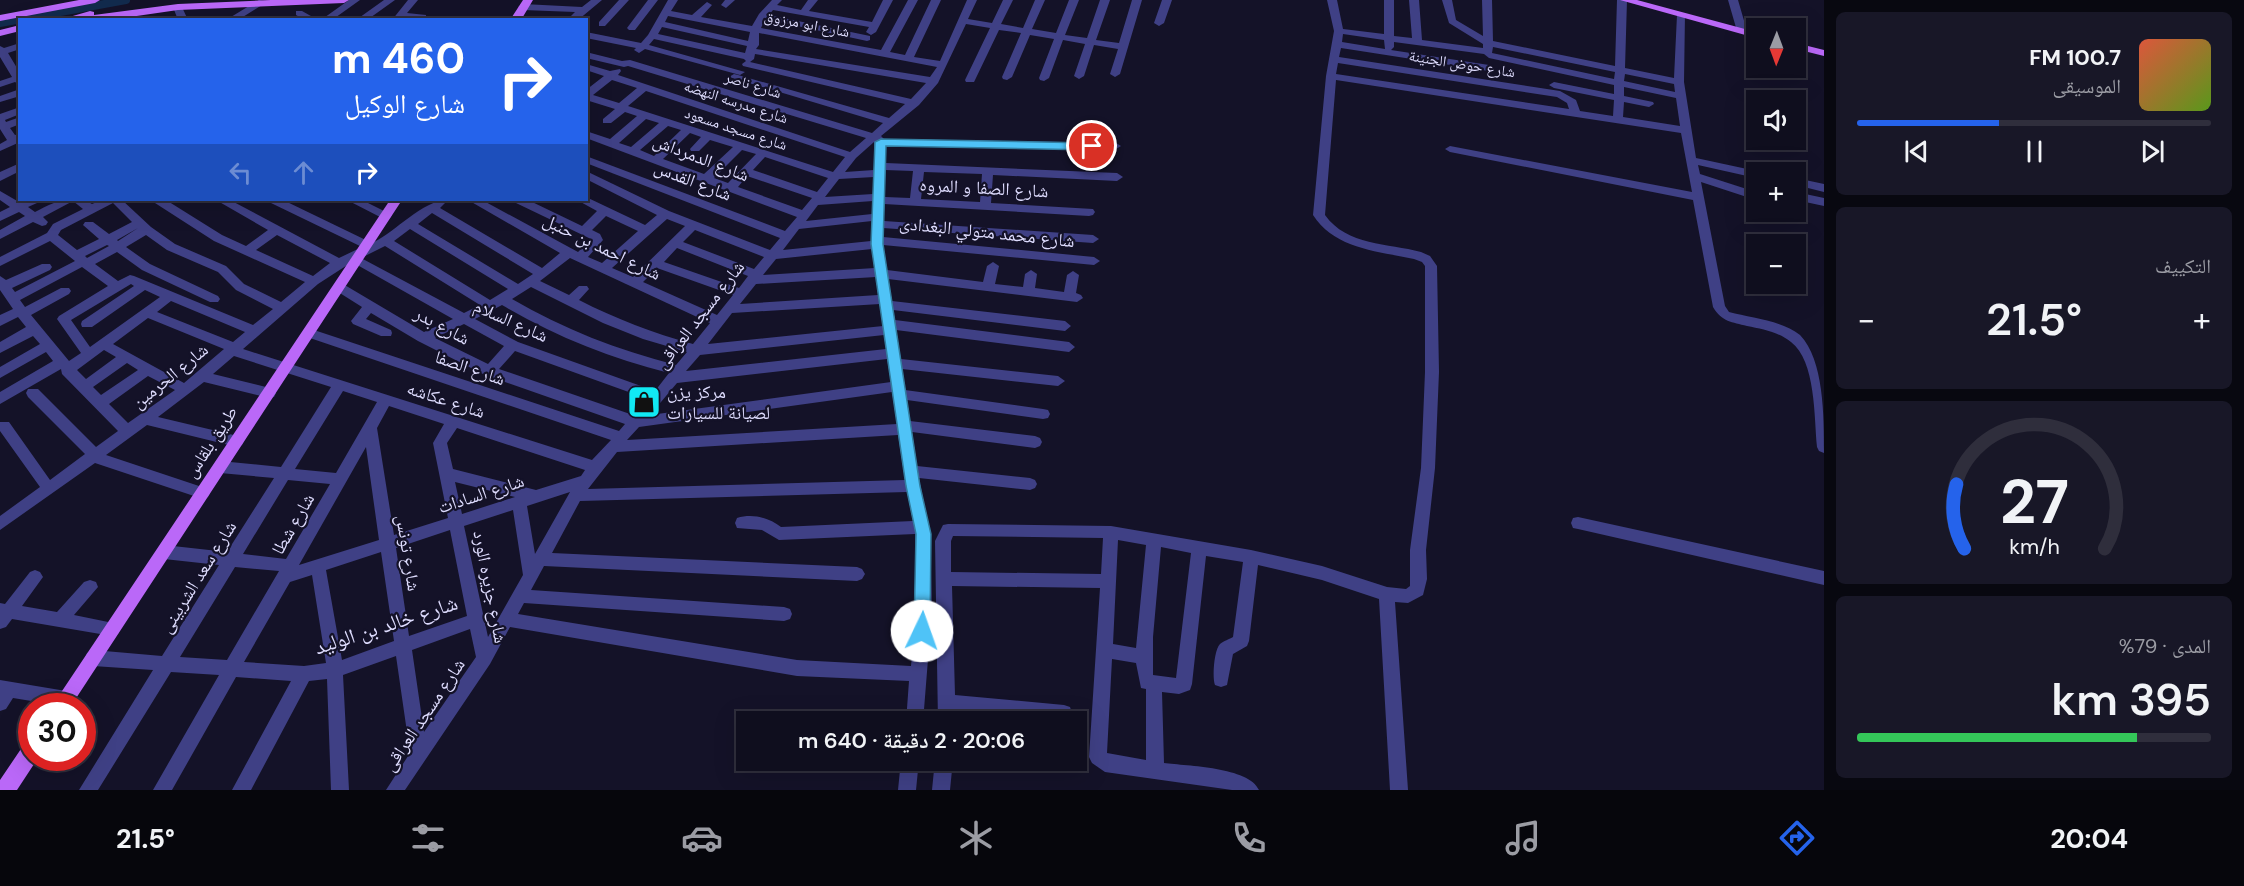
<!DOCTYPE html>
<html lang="ar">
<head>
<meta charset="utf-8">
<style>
  body { margin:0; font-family:"DM Sans","Noto Naskh Arabic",sans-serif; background:#181727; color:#f1f3f6; direction:rtl; height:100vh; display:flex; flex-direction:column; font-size:22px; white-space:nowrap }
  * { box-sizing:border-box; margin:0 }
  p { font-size:20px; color:#9b9ca4 }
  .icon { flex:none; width:33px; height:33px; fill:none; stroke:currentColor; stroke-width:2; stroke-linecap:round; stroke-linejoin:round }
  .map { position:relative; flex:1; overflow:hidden; direction:ltr }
  .sheet { display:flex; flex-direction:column; gap:12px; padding:12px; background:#080810; width:420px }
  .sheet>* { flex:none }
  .hud { position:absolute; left:18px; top:18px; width:570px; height:183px; border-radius:0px; box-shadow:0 6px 24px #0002,0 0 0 2px #2f2e3c; direction:rtl; background:#2563eb; color:#fff; overflow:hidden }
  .needle { width:39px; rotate:181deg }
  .controls { position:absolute; left:1746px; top:18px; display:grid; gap:12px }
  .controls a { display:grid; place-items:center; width:60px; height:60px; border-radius:0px; background:#0f0e1e; box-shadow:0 6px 24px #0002,0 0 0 2px #2f2e3c; font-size:30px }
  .speed { position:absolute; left:18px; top:693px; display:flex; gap:12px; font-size:30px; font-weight:700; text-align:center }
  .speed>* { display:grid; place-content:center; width:78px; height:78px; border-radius:50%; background:#0f0e1e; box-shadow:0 6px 24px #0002,0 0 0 2px #2f2e3c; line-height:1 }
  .speed .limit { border:9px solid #d22; background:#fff; color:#111 }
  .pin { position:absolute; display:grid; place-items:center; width:51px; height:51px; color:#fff; margin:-26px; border:3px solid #fff; border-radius:50%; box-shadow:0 2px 6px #0007 }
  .me { position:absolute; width:66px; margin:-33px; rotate:3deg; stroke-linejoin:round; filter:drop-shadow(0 0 4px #0008) }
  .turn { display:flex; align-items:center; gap:21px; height:126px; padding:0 24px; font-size:27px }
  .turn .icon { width:78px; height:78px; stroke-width:2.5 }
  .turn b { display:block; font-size:42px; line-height:51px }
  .lanes { display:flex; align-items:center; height:57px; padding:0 24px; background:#0003; justify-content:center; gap:30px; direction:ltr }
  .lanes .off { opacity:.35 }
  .big { font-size:45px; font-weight:600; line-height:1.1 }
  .sheet .tile { flex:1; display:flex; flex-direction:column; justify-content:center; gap:9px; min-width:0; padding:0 21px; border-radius:9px; background:#181727 }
  .sheet .dial { align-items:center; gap:0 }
  .dial svg { height:156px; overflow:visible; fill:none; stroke:#2f2e3c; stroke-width:7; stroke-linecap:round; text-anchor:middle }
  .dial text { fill:#f1f3f6; stroke:none }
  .song { display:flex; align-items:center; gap:18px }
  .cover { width:72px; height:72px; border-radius:9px; background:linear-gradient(135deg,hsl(10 70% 55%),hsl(90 70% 35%)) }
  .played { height:6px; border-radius:3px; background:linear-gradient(90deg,#2563eb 40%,#2f2e3c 40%) }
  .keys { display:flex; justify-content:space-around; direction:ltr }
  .heat { display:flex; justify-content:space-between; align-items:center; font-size:33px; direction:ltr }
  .charge { height:9px; border-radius:4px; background:linear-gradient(90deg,#34c759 79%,#2f2e3c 0) }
  .trip { position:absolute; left:736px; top:711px; width:351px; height:60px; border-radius:0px; background:#0f0e1e; box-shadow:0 6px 24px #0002,0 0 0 2px #2f2e3c; font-weight:600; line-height:60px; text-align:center; direction:rtl }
  .dock { display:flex; height:96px; justify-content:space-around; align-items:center; background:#06060c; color:#9b9ca4 }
  .dock .icon { width:42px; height:42px }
  .dock .on { color:#2563eb }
  .dock b { font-size:27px; color:#f1f3f6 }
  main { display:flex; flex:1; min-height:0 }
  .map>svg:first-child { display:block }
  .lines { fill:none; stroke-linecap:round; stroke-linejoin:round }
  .canal { stroke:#122b4d; stroke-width:8 }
  .minor { fill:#3f4085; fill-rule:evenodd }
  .major { fill:#ba68f8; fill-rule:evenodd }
  .route { fill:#4fc3f7; stroke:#337fa1; stroke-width:1.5 }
  .labels { text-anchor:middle; stroke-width:4.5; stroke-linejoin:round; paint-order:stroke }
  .far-street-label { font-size:15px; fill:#dddbfd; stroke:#141228 }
  .street-label { font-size:18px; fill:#dddbfd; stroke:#141228 }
  .poi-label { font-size:18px; fill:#dddbfd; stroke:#141228; text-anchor:start }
  .near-street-label { font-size:21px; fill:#dddbfd; stroke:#141228 }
</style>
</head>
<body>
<main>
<section class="sheet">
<div class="tile">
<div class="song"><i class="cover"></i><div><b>100.7 FM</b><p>الموسيقى</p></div></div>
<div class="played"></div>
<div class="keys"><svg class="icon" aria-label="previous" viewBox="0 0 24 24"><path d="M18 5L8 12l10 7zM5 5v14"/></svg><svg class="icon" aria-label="pause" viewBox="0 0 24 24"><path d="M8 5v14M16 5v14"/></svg><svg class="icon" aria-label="next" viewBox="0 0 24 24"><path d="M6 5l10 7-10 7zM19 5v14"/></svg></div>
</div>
<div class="tile"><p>التكييف</p>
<div class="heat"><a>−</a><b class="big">21.5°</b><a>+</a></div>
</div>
<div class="tile dial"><svg viewBox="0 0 100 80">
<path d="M14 69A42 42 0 1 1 86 69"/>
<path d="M14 69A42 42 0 0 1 10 36" stroke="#2563eb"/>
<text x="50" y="56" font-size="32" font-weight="700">27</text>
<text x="50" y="72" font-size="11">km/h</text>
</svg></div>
<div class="tile"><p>المدى · 79%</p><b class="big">395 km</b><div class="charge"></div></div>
</section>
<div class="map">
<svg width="1824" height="790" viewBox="0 0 1824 790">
  <rect width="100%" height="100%" fill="#141228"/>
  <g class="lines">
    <path class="canal" d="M0,23L126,0"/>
    <path class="minor" d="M259,0L267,2L238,20H226Z
      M349,0H360L332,20H321Z
      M384,0H395L367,20H356Z
      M408,0H418L407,13L426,15V19L392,20Z
      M591,0H602L578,20H567L575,12L523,10L518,7L523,4L582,7Z
      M619,0H629L605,26H599V22Z
      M648,0H658L635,30H629L627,28Z
      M668,0H678L671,11L692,15L707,2L712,5L701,17L752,26L759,14L772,0H782L777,5L801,10L808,0H818L809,11L872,22L883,0H893L876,32L871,35L866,32L869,27L773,10L769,15L870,36V40L867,41L765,19L761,28L881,50L908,0H918L890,52L905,55L931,0H941L914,57L940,61L967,0H977L968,19L992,23L1003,0H1013L1001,24L1023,28L1035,0H1045L1032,29L1056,33L1069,0H1079L1065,35L1087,38L1100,0H1110L1096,40L1119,43L1132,0H1142L1120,74L1115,77L1110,74L1118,49L1094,45L1084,76L1079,79L1074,76L1085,44L1063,40L1049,78L1044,81L1040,80L1039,78L1054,39L1030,35L1012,77L1007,80L1003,79L1002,77L1021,33L999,30L975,80L974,82H966L965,80L990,28L966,24L938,83L919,105L881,136L884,139L1116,143L1121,146L1116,149L886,145V163L1117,173L1123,177L1117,181L993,175L991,203L1093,209L1095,212L1093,215L1089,216L884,204V221L1093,235L1099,239L1093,243L883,228V237L1094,257L1100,261L1094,265L883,245L887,270L983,282L987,266L993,262L999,266L995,284L1023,287L1025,274L1031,270L1037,274L1035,288L1064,292L1067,275L1073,271L1079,275L1076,293L1081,295L1083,298L1077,302L888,279L892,301L1065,321L1071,326L1065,331L893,310L895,320L1069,342L1075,347L1069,352L896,330L901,359L1058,376L1065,381L1058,386L902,369L905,390L1043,409L1048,410L1050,414L1048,418L1043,419L907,400L910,421L1035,436L1040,438L1042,442L1040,446L1035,448L912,432L917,466L1030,478L1035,480L1037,484L1035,488L1030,490L919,478L930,534L932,609L923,722H906L909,681L797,676L510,627L490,664L405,790H386L410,753L396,656L343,675L349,790H331L327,679L309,681L251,790H232L291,681L236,677L172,790H153L219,675L171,672L98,790H79L153,670L93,666L87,663L85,658L87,653L93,650L162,656L219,565L164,559L159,557L156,552L159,547L164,545L227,552L274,478L220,473L215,471L213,467L215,463L220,461L281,467L331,387L234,356L213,374L274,389L276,393L274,397L269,398L204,382L158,417L242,437L244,441L242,445L237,447L147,425L106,455L208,489L210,493L208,497L203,499L95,463L0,530V516L40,487L0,431V422H9L50,480L85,454L28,397L26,393L28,389H38L96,447L118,431L62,374L61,369L0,404V392L53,361L46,352L0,378V367L40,344L33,336L0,353V342L26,327L18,317L0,326V315L13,309L0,290V276L6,280L42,264H50L52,267L50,270L12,288L15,292L75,261L50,241L0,266V257L47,233L53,224L83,209L73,201L43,217L48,222L46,225L42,226L33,222L0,239V230L25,216L19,212L0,221V212L10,207L0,200V191L19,202L25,200H38L37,203L28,207L35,212C52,203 74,192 92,204L102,200H122L151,227L175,244L226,266L244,284L281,302L305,282L214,241L155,203L154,200H166L222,235L246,246L268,230L216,200H230L339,258L362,247L271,203L270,200H283L372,243C396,232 422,200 448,200L440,208L542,268L560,253L468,200H482L578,252L591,239L516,203L515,200H528L582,226L597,211L577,200H586V197L645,225L657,215L586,179V171L669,211L770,250L780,238L586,163V156L785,231L797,217L586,138V131L610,139L637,116L625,112L611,123H603V119L615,109L586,100V90L604,76L586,70V64L610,71L620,69L621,71L618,75L850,152L866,138L628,66L624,67L586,58V52L622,61L630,60L872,133L883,123L729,77L734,74L738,75L889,118L905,104L743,66L742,64L746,61L744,59L654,39L649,45L745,72L740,75L645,49L639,53L634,50L636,48L586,38V32L641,43L648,35ZM668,16L750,32L748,41L665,22ZM662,27L747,46L745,53L658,34ZM759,33L937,67L930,77L756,49L759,45ZM755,54L926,83L911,99L750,62L754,59ZM612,80L637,88L619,103L593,95ZM646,91L845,157L833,172L628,106ZM646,119L659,123L631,147L619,143ZM668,126L681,130L654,156L640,150ZM690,133L701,137L690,149L691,151H699L710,140L733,147L704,174L663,159ZM874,142V170L845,172L856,158ZM742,150L756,154L728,183L714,178ZM765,157L828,178L817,192L753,170ZM885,170L913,171L910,198L885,197ZM924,172L982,174L980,202L921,199ZM747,176L812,198L802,210L738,187ZM874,177L873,194L825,197L839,179ZM873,201L872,214L806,221L818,205ZM113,203L132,222L109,234L93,222H85L83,225L99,239L77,250L58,235L61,230ZM432,213L533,274L518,284L418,224ZM606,216L638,231L602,263L588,257L603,240L600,234L592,230ZM667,219L685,226L633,277L612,268ZM872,221L871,241L783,250L799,229ZM138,228L118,241L117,240ZM410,229L508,289L490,300L394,241ZM695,230L764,257L754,269L683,242ZM146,235L167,250L218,272L236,290L273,309L253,325L134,276L130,275L118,281L95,264L117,252L142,270L210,302H218L220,299L218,296L150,264L126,247ZM277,235L330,263L313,276L256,250ZM107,245L109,246L87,258L85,256ZM385,246L480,305L464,313L361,258ZM677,248L748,276L739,288L664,262ZM872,249L875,268L763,275L776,259ZM570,258L710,323L693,344C653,333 616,319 579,300L589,289L587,286H579L569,295L540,281ZM352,262L453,319L424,332L343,284H335L333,287L335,290L362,307L351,321L353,324L381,336H391L392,333L391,330L366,319L371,313L418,341L485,375L625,424L619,431L314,330H304L303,333L304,336L611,440L592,460L243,349L318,284ZM82,267L108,286L59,316L57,319L81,353L69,361L31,315L69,294L71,291L69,288H61L25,307L20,300ZM657,268L733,295L717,315L643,282ZM876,277L878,295L740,304L756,284ZM131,284L134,286L82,321L81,324L82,327H92L145,290L160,297L90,347L71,320ZM531,287L603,323L643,339L687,352L676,365C618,350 563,329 512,299ZM171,301L245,332L233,342L157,312ZM880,304L883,326L708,344L732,313ZM502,305C554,336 610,358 669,373L655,391L518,342L475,319ZM148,318L224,349L184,383L113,344ZM464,324L504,346L488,364L435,338ZM884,335L886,349L686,371L700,355ZM104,350L116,357L86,379L77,370ZM515,351L648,399L633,415L499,369ZM887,359L891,382L650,415L677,383ZM127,363L138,370L101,395L93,387ZM148,376L175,390L128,423L109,404ZM343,391L377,402L336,473L295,469ZM892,392L897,424L627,440L639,427ZM389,406L444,424L433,443L448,518L394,535L377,428ZM457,428L585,470L581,476L536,490L453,469L447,443ZM898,435L905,480L588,489L617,452ZM366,447L379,540L299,565ZM288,480L330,484L286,559L243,554ZM455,482L515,497L462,514ZM570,492L535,554L527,506ZM907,492L913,521L781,527C769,518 753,513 737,518L735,523L737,528L762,530L779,540L915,534L916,609L911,666L797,660L518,614L524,603L784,621L790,619L792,614L790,609L784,607L531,590L544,566L857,581L862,579L865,574L862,569L857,567L552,553L580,501ZM513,510L523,575L488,637L464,526ZM450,530L467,616L409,636L396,548ZM381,552L394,641L342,660L326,570ZM235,567L279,571L227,660L180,657ZM312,575L326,663L304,666L244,662L290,582ZM470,629L476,657L424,732L412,650Z
      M725,0H735L726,8L721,5Z
      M1162,0H1172L1164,23L1159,26L1154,23Z
      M1327,0H1337L1343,29L1384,34V0H1394V36L1412,38L1409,0H1419L1422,40L1483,48V44L1449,23L1442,0H1452L1456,20L1483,36L1482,0H1492L1493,41L1615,66L1617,0H1627L1625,68L1674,78L1677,15L1685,13L1684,82L1696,158L1761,172H1756V178L1698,165L1700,174L1756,192V200L1701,182L1725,306L1729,312C1751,318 1781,320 1800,335C1824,360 1824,416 1824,453L1819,451L1817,447C1814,417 1816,361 1791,342C1779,332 1762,329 1747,326C1732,322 1722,322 1713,307L1693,200L1450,152L1445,149L1450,146L1692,192L1681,133L1336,80L1325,215C1347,246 1388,243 1421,252L1430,256L1437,266L1439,372L1435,468L1426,550L1427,579L1423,595L1408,603L1395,602L1408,790H1390L1379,599L1322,580L1258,565L1249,641L1247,646L1233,654L1227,685L1221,687L1215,685C1212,678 1214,650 1220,644C1223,641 1230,639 1233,637L1243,562L1206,556L1192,684L1190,690L1179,694L1162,692L1164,763C1187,766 1249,767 1259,790H1232L1105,772L1092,763L1089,757L1100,588L952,586L955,695L1064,705L1070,707L1072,713L1070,719L1064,721L955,711V722H938L935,541L943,525L948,524L1111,526L1251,550L1322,566L1387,587L1406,589L1410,586V550L1421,468L1425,372V266L1422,262L1414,259C1377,251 1335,249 1313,215L1326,76L1334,31ZM1343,34L1384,40L1385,49L1342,42ZM1394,42L1484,54L1489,58L1614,85V94L1554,82L1549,85L1554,88L1614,100L1613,116L1580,111L1576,100L1560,91L1339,57L1341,48L1489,71L1494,68L1489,65L1391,50L1394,47ZM1493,47L1615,72L1614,79L1492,53ZM1338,63L1557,97L1567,103L1569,109L1336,74ZM1625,74L1674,84L1675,92L1624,81ZM1624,87L1676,98L1680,126L1623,117L1624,102L1649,107L1654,104L1653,102L1624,96ZM953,536L1103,538L1101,574L951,572V541ZM1118,540L1146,545L1136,648L1113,644ZM1161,547L1191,553L1176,678L1153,675V637ZM1112,659L1136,663L1141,688L1146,689V760L1107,753Z
      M1728,0H1738L1747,31L1745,33L1737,31Z
      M175,5H181L188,20H178L173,7Z
      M296,11H302L318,20H305L296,15Z
      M20,43V49L8,53L20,73V85L15,82L0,87V81L12,77L0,57V46L4,48Z
      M20,89V96L0,102V96Z
      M20,107V114L5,120L6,122L20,117V124L10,128L15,135L20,134V142L0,151V144L7,140L0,129V114Z
      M20,163V171L0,181V172Z
      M1796,178L1824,184V192L1796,185Z
      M1796,192L1824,198V206L1796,200Z
      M347,200H362L392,215L390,218H382Z
      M1578,517L1824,571V585L1578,529L1573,528L1571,523L1573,518Z
      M35,570L40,572L43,577L22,606L57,612L84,582L90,580L96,582L98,587L74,615L118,624L120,629L118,634L112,636L12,619L6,627L0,629V603L5,604L30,572Z
      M0,680L66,691L72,693L74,699L72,705L62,706L13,698L6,709L0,711Z
      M901,760H919L916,790H898Z
      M935,760H953L950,790H932Z"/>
    <path class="major" d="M79,0H100L95,3L0,21V15Z
      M271,0H349L344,3L178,10L109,20H59L90,11L94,12V15L178,4Z
      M523,0H533L521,20H510Z
      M1620,0H1637L1756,32V38Z
      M20,25V31L0,36V30Z
      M1796,43L1824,50V56L1796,49Z
      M390,200H402L71,706H52Z
      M32,741V758H38L17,790H0V780L25,743Z"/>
  </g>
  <path class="route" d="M881,139L1092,143L1098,146L1092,150L886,146L883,244L920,486L931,534L930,631L928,636L922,638L916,636L914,631L916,534L906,486L871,244L875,142Z"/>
  <defs>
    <g id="shop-square" transform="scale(1.725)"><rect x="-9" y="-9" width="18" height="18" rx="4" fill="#11e9f3" stroke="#141228"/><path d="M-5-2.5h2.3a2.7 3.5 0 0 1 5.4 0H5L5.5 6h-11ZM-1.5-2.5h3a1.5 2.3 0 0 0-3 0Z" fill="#111"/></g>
  </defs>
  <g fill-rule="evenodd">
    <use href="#shop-square" x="644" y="402"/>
  </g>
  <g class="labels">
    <g class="far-street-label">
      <text transform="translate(807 24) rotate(11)" y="5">شارع ابو مرزوق</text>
      <text transform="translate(1462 64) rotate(9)" y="5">شارع حوض الجنينة</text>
      <text transform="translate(753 85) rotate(17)" y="5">شارع ناصر</text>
      <text transform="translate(736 102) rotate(18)" y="5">شارع مدرسه النهضه</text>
      <text transform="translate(736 129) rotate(18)" y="5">شارع مسجد مسعود</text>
    </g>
    <g class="street-label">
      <text transform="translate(701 158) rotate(21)" y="6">شارع الدمرداش</text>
      <text transform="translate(693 181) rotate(21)" y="6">شارع القدس</text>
      <text transform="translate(984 188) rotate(3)" y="6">شارع الصفا و المروه</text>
      <text transform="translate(987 232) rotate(6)" y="6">شارع محمد متولي البغدادى</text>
      <text transform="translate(602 247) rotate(26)" y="6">شارع احمد بن حنبل</text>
      <text transform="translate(700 315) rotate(-52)" y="6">شارع مسجد العراقى</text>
      <text transform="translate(511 321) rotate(24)" y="6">شارع السلام</text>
      <text transform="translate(442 326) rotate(28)" y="6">شارع بدر</text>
      <text transform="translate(470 368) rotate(19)" y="6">شارع الصفا</text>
      <text transform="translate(170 376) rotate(-39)" y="6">شارع الحرمين</text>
      <text transform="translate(446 400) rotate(18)" y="6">شارع عكاشه</text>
      <text transform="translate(211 442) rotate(-57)" y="6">طريق بلقاس</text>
      <text transform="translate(481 494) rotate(-18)" y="6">شارع السادات</text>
      <text transform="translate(293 524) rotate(-60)" y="6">شارع شطا</text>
      <text transform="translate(408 553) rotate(81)" y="6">شارع تونس</text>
      <text transform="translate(198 577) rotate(-58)" y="6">شارع سعد الشربينى</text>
      <text transform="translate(490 587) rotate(79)" y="6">شارع جزيره الورد</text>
      <text transform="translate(424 715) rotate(-56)" y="6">شارع مسجد العراقى</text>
    </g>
    <g class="poi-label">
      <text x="667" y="398">مركز يزن<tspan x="667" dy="21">لصيانة للسيارات</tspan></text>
    </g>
    <g class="near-street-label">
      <text transform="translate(386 625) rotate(-18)" y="7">شارع خالد بن الوليد</text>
    </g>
  </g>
</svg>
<div class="controls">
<a><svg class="needle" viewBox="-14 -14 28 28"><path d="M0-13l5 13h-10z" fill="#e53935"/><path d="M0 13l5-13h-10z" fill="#9b9ca4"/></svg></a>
<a><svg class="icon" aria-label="sound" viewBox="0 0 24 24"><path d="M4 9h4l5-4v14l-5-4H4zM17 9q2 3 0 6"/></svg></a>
<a>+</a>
<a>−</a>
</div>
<div class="speed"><div class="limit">30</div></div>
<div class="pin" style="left:1092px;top:146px;background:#d93025"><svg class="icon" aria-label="arrive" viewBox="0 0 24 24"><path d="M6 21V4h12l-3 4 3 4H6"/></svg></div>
<svg class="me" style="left:922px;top:631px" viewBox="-20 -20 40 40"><circle r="19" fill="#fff"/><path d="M0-13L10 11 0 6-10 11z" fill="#4fc3f7"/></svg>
<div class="trip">20:06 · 2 دقيقة · 640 m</div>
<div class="hud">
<div class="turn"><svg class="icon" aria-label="right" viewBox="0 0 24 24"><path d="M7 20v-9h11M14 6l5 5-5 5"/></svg><div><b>460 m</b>شارع الوكيل</div></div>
<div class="lanes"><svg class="icon off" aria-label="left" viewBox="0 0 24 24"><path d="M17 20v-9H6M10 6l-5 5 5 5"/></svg><svg class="icon off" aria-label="ahead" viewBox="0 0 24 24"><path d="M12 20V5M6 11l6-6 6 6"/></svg><svg class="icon" aria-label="right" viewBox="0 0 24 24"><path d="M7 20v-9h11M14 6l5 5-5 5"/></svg></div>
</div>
</div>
</main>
<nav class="dock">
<b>20:04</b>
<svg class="icon on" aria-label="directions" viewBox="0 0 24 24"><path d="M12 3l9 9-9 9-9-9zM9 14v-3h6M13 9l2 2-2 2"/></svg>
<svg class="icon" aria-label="music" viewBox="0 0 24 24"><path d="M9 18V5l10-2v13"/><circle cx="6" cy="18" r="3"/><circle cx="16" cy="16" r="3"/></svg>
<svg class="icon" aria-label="phone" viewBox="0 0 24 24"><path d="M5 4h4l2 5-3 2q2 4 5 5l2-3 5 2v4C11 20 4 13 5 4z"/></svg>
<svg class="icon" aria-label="climate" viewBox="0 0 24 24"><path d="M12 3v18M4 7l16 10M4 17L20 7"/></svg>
<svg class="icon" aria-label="car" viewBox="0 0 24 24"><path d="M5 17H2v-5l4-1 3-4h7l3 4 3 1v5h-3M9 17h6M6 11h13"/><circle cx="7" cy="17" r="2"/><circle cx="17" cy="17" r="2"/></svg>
<svg class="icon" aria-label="filters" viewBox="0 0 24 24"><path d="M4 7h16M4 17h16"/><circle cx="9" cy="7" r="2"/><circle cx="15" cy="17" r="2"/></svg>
<b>21.5°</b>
</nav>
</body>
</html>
